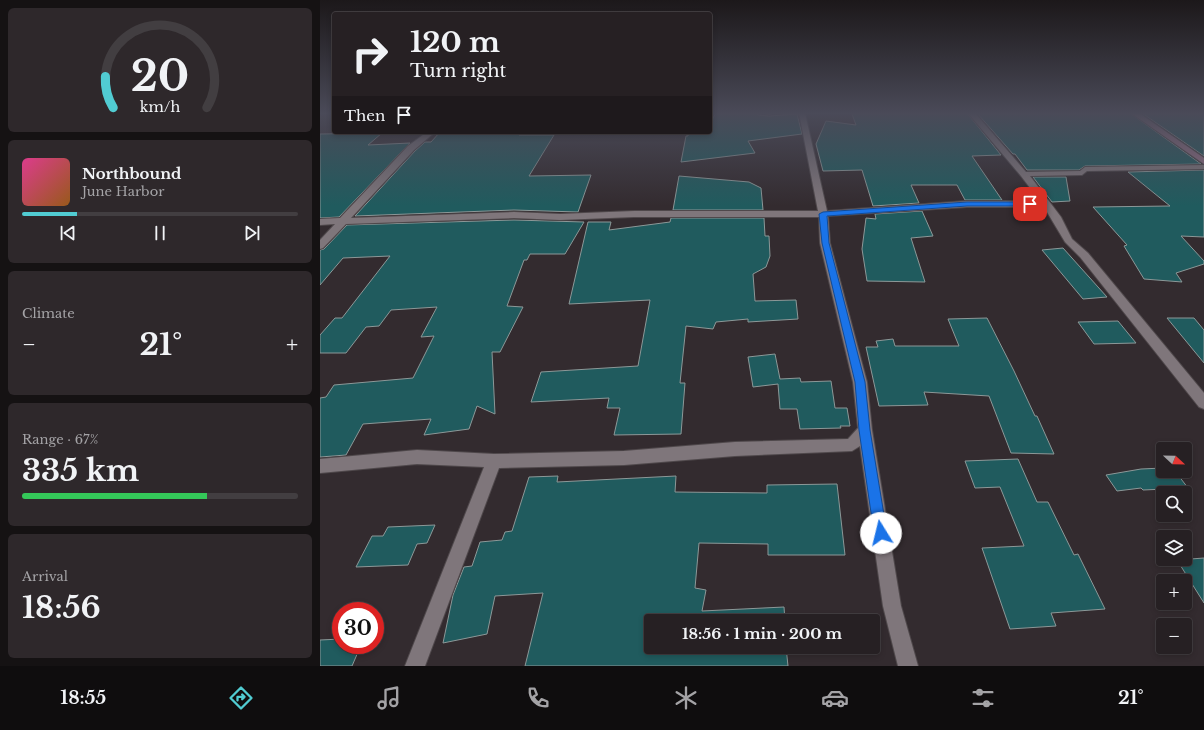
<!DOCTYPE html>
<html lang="en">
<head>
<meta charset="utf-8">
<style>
  body { margin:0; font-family:"Libre Baskerville",serif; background:#2e282b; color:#f1f3f6; height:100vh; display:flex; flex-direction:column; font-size:15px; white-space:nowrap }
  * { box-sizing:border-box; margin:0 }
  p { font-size:13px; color:#a4a3a6 }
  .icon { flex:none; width:22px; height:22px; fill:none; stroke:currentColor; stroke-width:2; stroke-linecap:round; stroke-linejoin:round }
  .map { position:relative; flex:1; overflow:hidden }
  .panel { display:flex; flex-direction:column; gap:8px; padding:8px; background:#151213; width:320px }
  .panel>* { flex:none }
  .top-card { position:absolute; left:12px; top:12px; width:380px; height:122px; border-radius:4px; box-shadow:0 2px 6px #0003,0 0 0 1px #423e41; background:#262023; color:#f1f3f6; overflow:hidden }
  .needle { width:26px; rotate:112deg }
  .controls { position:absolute; left:836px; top:442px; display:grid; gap:8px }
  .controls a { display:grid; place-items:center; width:36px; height:36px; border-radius:4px; background:#262023; box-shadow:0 2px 6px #0003,0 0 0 1px #423e41; font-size:20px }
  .speed { position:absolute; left:12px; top:602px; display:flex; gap:8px; font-size:20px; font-weight:700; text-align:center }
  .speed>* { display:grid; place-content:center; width:52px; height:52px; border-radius:50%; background:#262023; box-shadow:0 2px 6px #0003,0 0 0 1px #423e41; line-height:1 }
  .speed .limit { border:6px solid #d22; background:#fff; color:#111 }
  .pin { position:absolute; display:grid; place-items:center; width:34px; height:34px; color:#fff; margin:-17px; border-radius:8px; box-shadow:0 2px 6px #0006 }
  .me { position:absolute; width:44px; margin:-22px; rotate:351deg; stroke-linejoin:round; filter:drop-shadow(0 0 3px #0008) }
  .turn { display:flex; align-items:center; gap:14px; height:84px; padding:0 12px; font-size:18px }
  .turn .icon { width:52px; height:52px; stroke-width:2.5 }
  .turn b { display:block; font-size:28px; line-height:34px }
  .then { display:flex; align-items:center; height:38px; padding:0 12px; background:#0003; gap:8px; font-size:15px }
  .big { font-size:30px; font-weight:800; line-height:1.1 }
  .panel .widget { flex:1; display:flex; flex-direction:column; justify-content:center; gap:6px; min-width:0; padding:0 14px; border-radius:6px; background:#2e282b }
  .panel .dial { align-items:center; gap:0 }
  .dial svg { height:104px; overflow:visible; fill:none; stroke:#423e41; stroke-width:7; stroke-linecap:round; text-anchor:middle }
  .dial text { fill:#f1f3f6; stroke:none }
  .song { display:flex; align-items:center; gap:12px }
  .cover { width:48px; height:48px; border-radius:6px; background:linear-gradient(135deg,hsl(330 70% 55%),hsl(30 70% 35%)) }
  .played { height:4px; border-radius:2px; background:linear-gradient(90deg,#51ccd2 20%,#423e41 20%) }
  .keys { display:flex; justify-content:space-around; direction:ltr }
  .heat { display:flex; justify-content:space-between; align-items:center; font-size:22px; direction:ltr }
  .charge { height:6px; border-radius:3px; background:linear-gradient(90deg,#34c759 67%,#423e41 0) }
  .trip { position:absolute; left:324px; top:614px; width:236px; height:40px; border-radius:4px; background:#262023; box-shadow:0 2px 6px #0003,0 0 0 1px #423e41; font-weight:800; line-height:40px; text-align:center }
  .tab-bar { display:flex; height:64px; justify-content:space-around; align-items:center; background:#0f0d0e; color:#a4a3a6 }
  .tab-bar .icon { width:28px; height:28px }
  .tab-bar .selected { color:#51ccd2 }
  .tab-bar b { font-size:18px; color:#f1f3f6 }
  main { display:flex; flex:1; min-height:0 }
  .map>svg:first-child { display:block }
  .building { fill:#205b5e; stroke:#8c9898 }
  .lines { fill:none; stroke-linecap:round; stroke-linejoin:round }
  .street-casing { stroke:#4f484b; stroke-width:2 }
  .secondary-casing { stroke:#4f484b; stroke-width:2 }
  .street { fill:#7f767b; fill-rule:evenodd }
  .secondary { fill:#967287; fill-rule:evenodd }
  .route { fill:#1a73e8; stroke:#114b97 }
</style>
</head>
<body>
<main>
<section class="panel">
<div class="widget dial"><svg viewBox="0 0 100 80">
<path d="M14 69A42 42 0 1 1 86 69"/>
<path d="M14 69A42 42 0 0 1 8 45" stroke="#51ccd2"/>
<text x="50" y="56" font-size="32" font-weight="700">20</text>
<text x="50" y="72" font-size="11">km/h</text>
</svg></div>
<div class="widget">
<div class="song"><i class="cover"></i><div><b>Northbound</b><p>June Harbor</p></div></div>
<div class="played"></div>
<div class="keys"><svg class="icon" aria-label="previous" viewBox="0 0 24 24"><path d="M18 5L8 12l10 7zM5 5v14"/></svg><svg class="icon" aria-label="pause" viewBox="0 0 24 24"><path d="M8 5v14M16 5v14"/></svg><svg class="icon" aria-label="next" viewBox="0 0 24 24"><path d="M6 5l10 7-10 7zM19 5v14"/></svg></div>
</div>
<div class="widget"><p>Climate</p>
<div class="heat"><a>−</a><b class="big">21°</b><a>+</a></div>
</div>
<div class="widget"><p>Range · 67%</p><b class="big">335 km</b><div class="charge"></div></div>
<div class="widget"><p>Arrival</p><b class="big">18:56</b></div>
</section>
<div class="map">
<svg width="884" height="666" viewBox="0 0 884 666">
  <rect width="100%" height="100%" fill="#332b2f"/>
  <path class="building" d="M396,113H438V115L449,116L477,114L482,134L428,141L435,153L361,162L366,136H368V132H390V123Z
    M536,113H647L681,155L652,156L682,200H645L637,185H591L599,203L553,206L542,170L503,171L496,144L506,121L536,125L532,114Z
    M657,113H810L881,164L765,166L759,170H707L695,154H693Z
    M822,113H884V156Z
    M120,132H199V135H234L209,176L271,175L258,212L194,210L35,216L95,151L105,142H111Z
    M62,133L48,145L90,143L19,217L0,218V134Z
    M884,170V237L861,236L884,261V264L856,273L862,282L824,279L804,246L807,245L773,207L850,206L808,172Z
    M359,176L429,182L441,188L443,210H353Z
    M713,177H746L750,201L732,202Z
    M602,211L613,236L591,238L605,282L547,281L542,249L546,218L556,219L555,214Z
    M351,218H444L445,236H449L450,256L446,267L433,274L435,301L476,300L478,319L428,322V319L396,322L393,329L366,326L360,383H365L361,434L294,435L300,408H287L289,398L211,402L221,372L318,366L330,300L249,304L268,222H291L289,230L350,222Z
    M194,220L264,222L245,254H210L207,260H204L187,306L203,307L180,352H172L175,414L157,406L149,429L104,435L111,419L43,424L26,455L0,457V398L6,397L14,385L93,378L114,336L101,337L117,307L71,310L59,326L46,327L26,353H0V335L15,318H22L70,256L23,258L0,285V250L4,249L27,225Z
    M743,248L787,297L763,299L722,250Z
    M667,318L694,371L715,416H717L734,454L691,453L669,396L604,392L608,405L559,406L546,347H558L556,341L573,339L575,346H639L628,319Z
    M847,318H874L884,330V363Z
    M798,321L816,343L774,344L758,322Z
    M455,354L460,379L480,378L481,382L511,381L515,408H527L530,426H520L521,428L480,429L477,409H460L458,384L433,387L428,357Z
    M698,459L717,502H728L754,555L758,554L785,609L731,613L736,626L690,629L662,548L704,546L680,487L655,488L645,461Z
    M843,468V471H855L868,488L823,490L821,488L797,491L786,475L821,469Z
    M238,476L237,482L356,476L355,492L447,493V485L517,484L525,555H448V544L379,543L375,588L386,590L382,611L464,607L465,621H331V647H466L468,666H205L223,593L175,596L167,634L123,643L133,595L144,567L152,566L160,542L182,540L185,532L192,531L209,477Z
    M115,525L107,543L97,544L88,565L36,567L52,536H63L68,527Z
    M884,558V603L857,560Z
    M21,639V645H41L32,666H0V640Z"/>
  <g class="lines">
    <g class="street-casing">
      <path id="street" d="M445,113H453L450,115Z
        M479,113H485L507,211L647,201H720L701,176L648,113H655L706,172L760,171L765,167L884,165V169L767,171L762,175L710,176L741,217L752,239L768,253L884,393V409L879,407L760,257L745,242L724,207H647L508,216L510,243L547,382L552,430L581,606L598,666H578L563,606L540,446L532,451L415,456L304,465L179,468L105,666H85L164,467L97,464L0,473V459L97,450L174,454L304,451L415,442L528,439L538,428L533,382L500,243L499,217H314L240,220L194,218L26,224L3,248L0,249V240L15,224L0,225V219L20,218L88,146L107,132H115L94,150L31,218L194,212L240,214L314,211H498Z"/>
    </g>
    <g class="secondary-casing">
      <path id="secondary" d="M811,113H819L884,158V164Z"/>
    </g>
    <use href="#street" class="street"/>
    <use href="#secondary" class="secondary"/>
  </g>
  <linearGradient id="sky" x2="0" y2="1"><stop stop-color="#1c181a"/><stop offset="0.55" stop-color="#4a4a58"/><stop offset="1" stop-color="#4a4a58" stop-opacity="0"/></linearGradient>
  <rect width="884" height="206" fill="url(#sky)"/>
  <path class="route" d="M647,202H710L713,204L710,206H647L507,216L509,243L545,382L550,430L567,533L565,537L561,539L556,537L554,533L539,430L535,382L502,243L499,214L503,212Z"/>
</svg>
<div class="controls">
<a><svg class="needle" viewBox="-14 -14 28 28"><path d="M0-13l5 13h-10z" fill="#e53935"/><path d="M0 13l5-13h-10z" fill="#a4a3a6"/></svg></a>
<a><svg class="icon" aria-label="search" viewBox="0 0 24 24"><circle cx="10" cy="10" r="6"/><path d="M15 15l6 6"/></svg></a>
<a><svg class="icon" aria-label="layers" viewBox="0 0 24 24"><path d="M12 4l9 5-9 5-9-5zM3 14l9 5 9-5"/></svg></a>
<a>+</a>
<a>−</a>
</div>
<div class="speed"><div class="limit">30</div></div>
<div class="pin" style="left:710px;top:204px;background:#d93025"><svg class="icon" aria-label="arrive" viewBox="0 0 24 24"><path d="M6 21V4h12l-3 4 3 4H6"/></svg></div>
<svg class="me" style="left:561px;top:533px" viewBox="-20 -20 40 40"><circle r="19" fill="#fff"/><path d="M0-13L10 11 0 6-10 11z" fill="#1a73e8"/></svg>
<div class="trip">18:56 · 1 min · 200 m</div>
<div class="top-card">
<div class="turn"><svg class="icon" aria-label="right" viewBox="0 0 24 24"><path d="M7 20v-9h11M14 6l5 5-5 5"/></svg><div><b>120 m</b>Turn right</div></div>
<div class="then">Then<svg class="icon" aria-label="arrive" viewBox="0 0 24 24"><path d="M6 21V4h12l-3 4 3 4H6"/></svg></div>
</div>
</div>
</main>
<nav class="tab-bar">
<b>18:55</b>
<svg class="icon selected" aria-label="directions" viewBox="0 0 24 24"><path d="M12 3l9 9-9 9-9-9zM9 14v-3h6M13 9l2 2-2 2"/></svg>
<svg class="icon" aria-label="music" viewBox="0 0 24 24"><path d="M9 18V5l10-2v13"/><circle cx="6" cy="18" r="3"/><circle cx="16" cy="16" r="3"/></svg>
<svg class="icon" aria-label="phone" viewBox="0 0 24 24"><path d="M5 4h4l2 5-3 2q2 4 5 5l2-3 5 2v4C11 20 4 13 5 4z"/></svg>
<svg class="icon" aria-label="climate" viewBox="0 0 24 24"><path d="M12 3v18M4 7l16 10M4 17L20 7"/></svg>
<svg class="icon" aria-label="car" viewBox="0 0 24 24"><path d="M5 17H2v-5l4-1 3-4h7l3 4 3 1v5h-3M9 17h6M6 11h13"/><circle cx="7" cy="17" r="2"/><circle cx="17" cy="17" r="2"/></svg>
<svg class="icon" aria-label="filters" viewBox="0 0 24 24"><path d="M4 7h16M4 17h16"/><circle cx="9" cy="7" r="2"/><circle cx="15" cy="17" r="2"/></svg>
<b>21°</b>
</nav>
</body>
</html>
